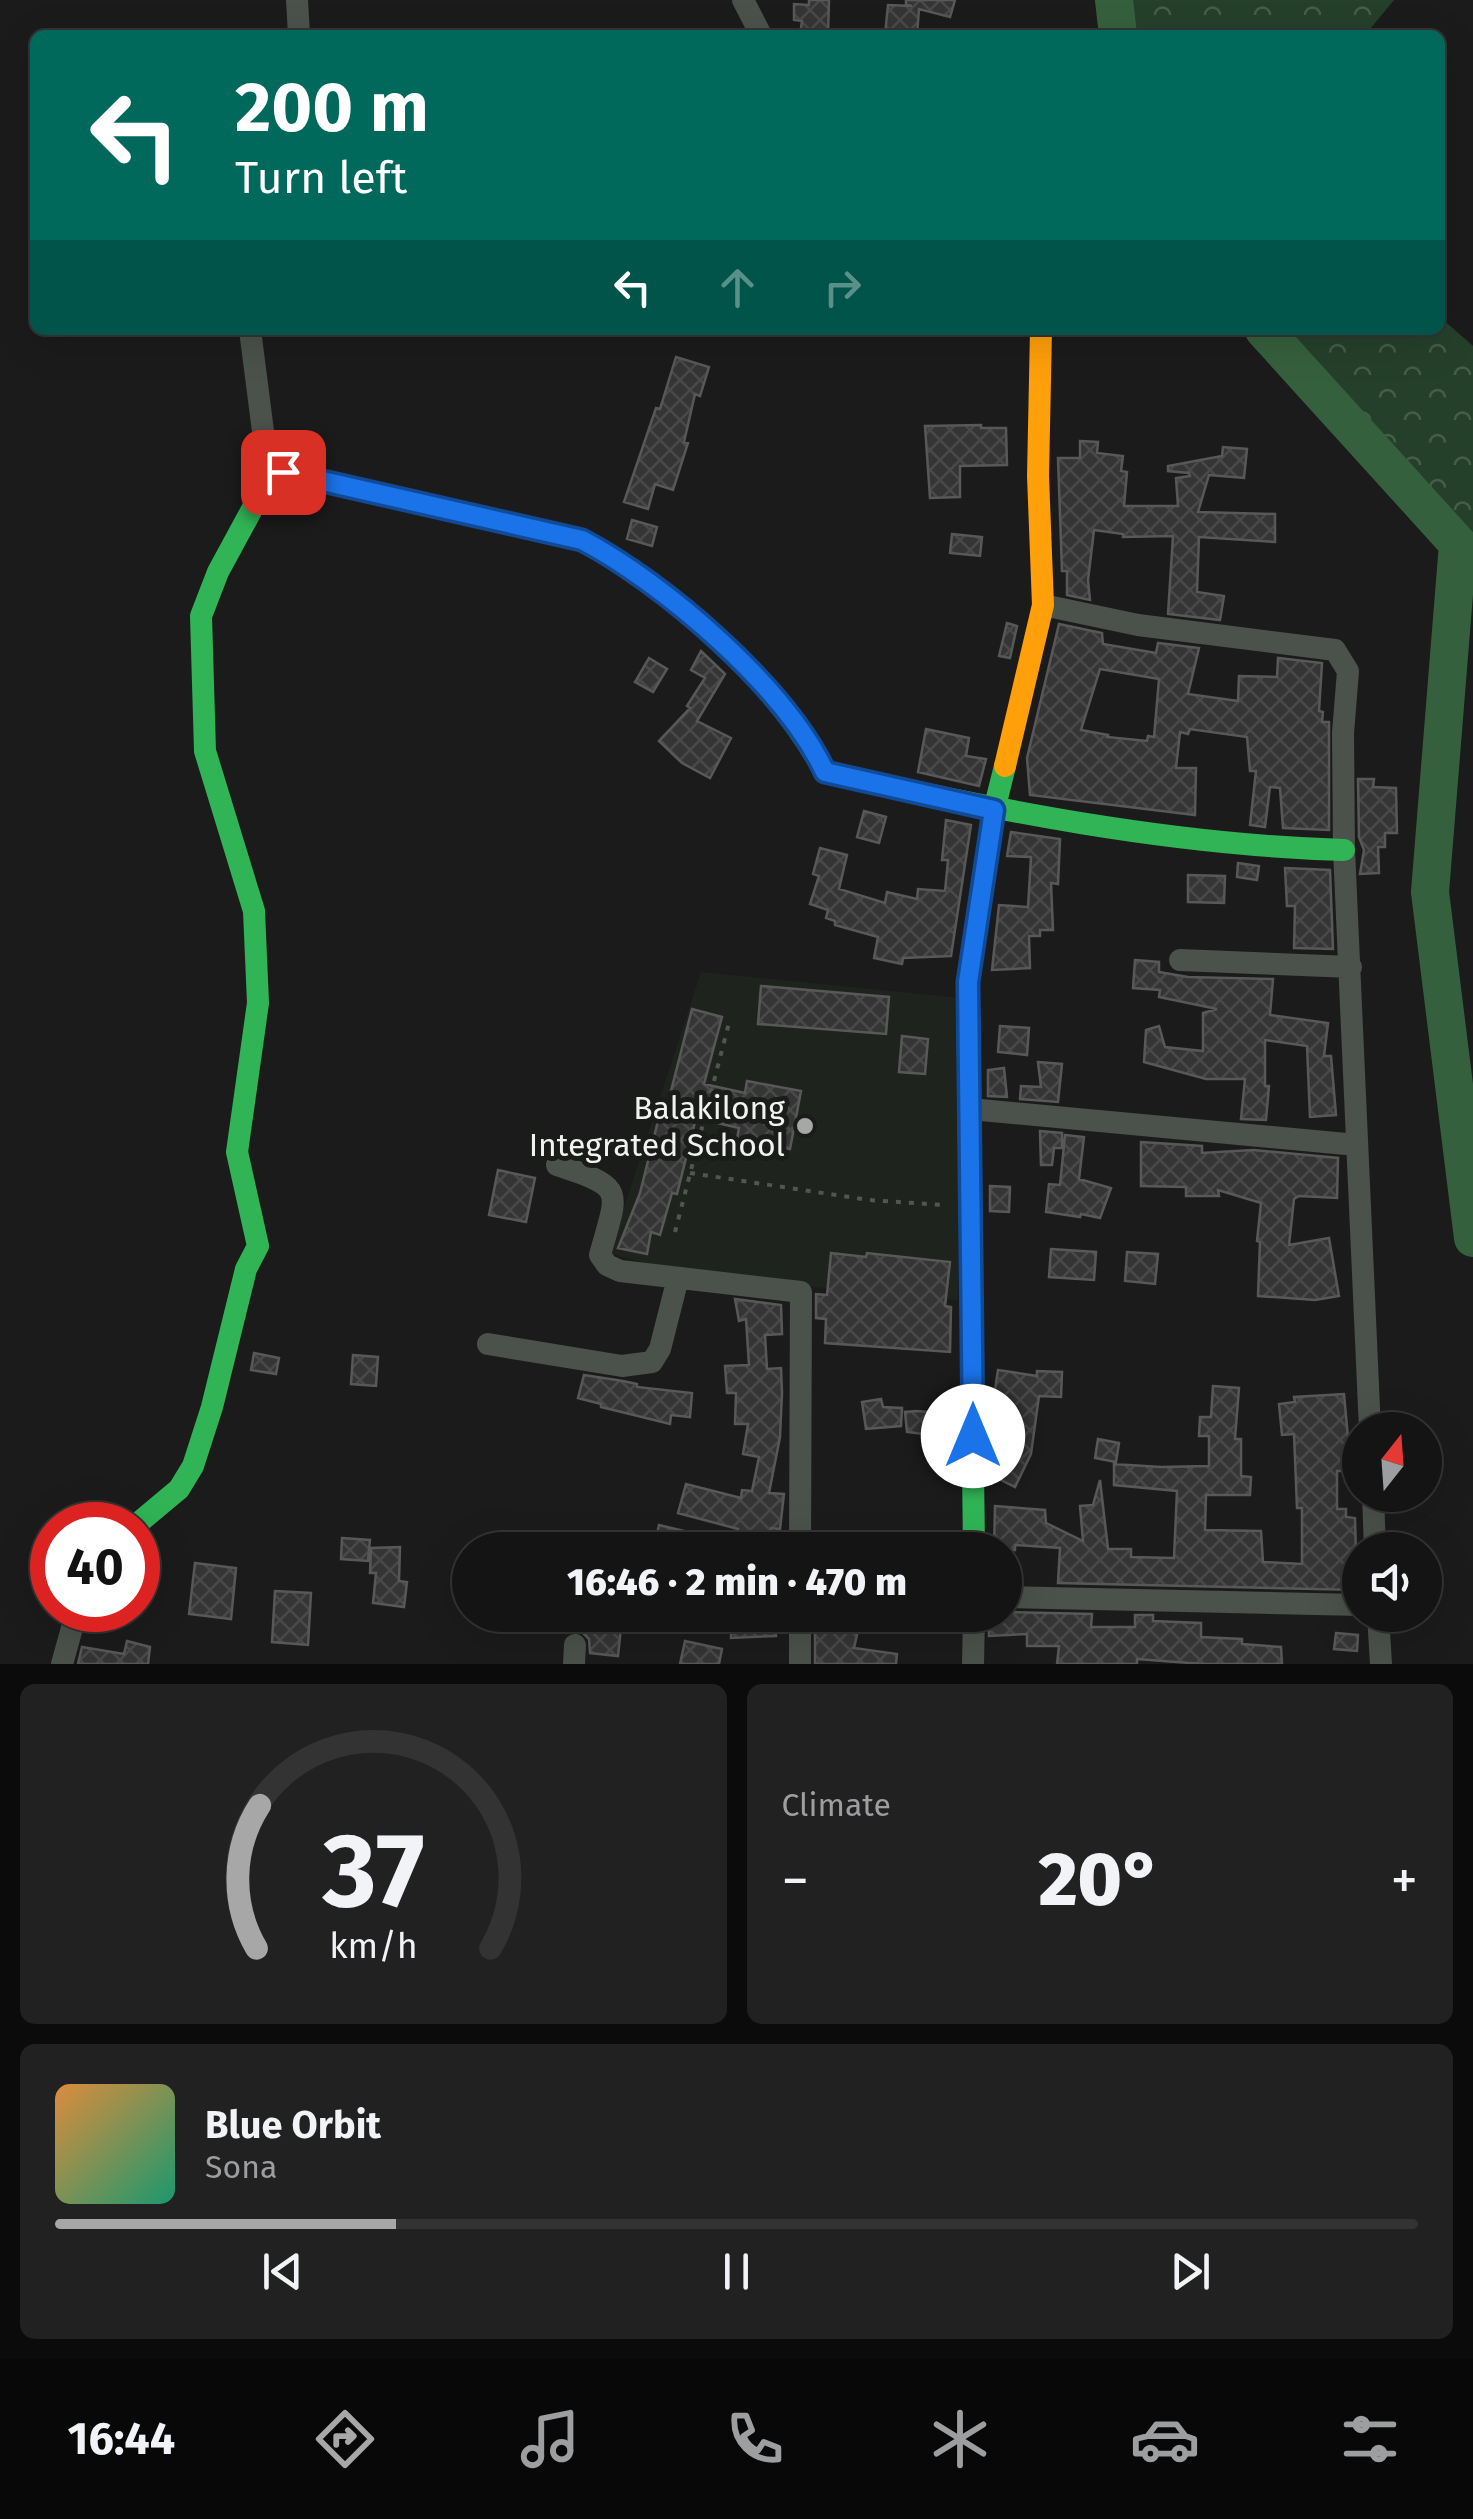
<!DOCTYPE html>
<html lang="en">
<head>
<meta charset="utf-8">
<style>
  body { margin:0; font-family:"Fira Sans",sans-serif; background:#212122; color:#f1f3f6; height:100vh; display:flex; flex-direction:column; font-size:38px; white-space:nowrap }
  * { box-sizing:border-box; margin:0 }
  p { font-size:32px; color:#9d9ea0 }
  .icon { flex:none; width:55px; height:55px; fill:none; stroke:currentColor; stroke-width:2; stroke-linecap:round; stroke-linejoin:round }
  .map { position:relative; height:1664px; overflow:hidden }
  .side { display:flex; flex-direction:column; gap:20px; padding:20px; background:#0b0b0b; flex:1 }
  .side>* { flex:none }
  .hud { position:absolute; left:30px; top:30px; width:1415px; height:305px; border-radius:15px; box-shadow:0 10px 40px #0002,0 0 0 2px #333334; background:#00695c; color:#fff; overflow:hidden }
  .needle { width:65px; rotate:17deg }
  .buttons { position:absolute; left:1342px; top:1412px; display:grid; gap:20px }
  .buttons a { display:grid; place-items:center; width:100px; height:100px; border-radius:50%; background:#141414; box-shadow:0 10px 40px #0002,0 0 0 2px #333334; font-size:50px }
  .speed { position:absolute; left:30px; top:1502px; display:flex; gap:20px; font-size:50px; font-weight:700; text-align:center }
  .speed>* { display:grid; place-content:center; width:130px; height:130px; border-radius:50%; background:#141414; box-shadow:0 10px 40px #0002,0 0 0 2px #333334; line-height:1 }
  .speed .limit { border:15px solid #d22; background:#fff; color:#111 }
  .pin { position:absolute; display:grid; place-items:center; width:85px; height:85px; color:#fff; margin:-42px; border-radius:20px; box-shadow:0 5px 15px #0006 }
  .me { position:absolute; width:110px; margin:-55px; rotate:0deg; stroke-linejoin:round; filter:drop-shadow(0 0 8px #0008) }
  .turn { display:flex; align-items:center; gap:35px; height:210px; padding:0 40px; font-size:45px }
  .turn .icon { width:130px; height:130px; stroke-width:2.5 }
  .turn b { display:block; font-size:70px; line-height:85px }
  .lanes { display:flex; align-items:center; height:95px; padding:0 40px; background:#0003; justify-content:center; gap:50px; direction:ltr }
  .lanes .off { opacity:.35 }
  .big { font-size:75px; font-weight:800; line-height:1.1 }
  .side .tile { flex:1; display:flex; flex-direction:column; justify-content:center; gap:15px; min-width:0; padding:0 35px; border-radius:15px; background:#212122 }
  .side .dial { align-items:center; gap:0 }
  .dial svg { height:260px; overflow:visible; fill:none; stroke:#333334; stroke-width:7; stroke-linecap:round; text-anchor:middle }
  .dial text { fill:#f1f3f6; stroke:none }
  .song { display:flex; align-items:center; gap:30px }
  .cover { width:120px; height:120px; border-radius:15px; background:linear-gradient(135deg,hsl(30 70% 55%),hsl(160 70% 35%)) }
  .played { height:10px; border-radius:5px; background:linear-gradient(90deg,#a6a7a6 25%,#333334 25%) }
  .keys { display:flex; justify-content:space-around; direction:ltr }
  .heat { display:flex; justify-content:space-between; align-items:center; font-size:55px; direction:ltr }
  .side .tiles { flex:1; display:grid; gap:20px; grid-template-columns:1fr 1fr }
  .tile:last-child { grid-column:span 2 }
  .trip { position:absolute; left:452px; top:1532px; width:570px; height:100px; border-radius:50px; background:#141414; box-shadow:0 10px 40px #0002,0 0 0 2px #333334; font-weight:800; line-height:100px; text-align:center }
  .tabs { display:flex; height:160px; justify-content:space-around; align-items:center; background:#080808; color:#9d9ea0 }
  .tabs .icon { width:70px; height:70px }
  .tabs .active { color:#a6a7a6 }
  .tabs b { font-size:45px; color:#f1f3f6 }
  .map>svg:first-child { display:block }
  .built { fill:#1e231e }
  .forest { fill:url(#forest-crowns) }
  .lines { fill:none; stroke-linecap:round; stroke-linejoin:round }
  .stream { stroke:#35603d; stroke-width:6 }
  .river { stroke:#35603d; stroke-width:38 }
  .building { fill:url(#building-cross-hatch); stroke:#595858; stroke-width:2.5; fill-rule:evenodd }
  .path { stroke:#525653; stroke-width:4; stroke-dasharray:5 8; stroke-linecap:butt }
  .street { stroke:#4b514b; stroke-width:22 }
  .fast { stroke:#30b455; stroke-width:22 }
  .slow { stroke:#ff9f0a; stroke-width:22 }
  .jam { stroke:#e5322d; stroke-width:22 }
  .route-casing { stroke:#114b97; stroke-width:25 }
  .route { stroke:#1a73e8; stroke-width:18 }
  .poi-dot { fill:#a6a7a6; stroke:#1a1c1a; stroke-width:4 }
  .labels { text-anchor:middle; stroke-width:10; stroke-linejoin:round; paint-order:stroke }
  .poi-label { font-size:32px; fill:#f1f3f1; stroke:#1a1c1a; text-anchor:end }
</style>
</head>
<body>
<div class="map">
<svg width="1473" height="1664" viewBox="0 0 1473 1664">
  <defs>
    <pattern id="forest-crowns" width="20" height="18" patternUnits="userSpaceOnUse" patternTransform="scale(2.5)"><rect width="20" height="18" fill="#25402a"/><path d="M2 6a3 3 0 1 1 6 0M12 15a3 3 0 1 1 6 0" fill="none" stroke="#455c49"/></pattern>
    <pattern id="building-cross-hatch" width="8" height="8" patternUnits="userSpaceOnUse" patternTransform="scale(2.5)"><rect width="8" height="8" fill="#353535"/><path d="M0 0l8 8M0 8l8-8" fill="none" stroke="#494949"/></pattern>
  </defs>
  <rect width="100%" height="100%" fill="#1b1b1b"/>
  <path class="built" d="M701,972L961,998L958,1300L770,1283L651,1265L609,1253Z"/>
  <path class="forest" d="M1118,0H1394L1365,35H1121Z
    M1440,317L1473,346V537L1458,544L1264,330H1440Z"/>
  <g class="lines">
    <path class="stream" d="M1458,544L1473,537"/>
    <path class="river" d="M1114,0L1118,35
      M1264,330L1458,544L1430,892L1473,1238"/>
  </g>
  <path class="building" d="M809,0H829L828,35H800L802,21L794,20V4L809,5Z
    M906,0H955L950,17L919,9L917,35H885L888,5L912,6L906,5Z
    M676,357L709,367L700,396L695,394L684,442L688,443L673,490L655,484L648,509L624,502L656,408L660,409Z
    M981,425V428H1006L1007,465L960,466V497L930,498L925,426Z
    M1080,441L1098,442L1097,453L1123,456L1121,471L1127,472L1124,506H1178L1176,478L1190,476L1189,473L1168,471V466L1222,456L1223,447L1247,449L1244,478L1209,475L1198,512L1275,514V542L1199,537L1197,592L1224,596L1220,620L1168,614L1173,536L1123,537V534L1094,530L1088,580L1090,600L1067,595V571H1062L1058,458H1080Z
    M632,520L657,527L652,546L627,539Z
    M952,534L982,537L980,556L950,553Z
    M1007,623L1017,626L1010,658L999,656Z
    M1059,624L1102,633L1103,644L1156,653L1158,643L1199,648L1188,694L1238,701L1239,676L1277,677L1278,658L1322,663L1319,711L1323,712L1322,722H1329V830L1283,828L1280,788L1270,787L1265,827L1250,825L1256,771H1250L1247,737L1190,729L1188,734L1180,732L1176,768H1196L1195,815L1030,795L1027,758ZM1100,669L1159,679L1154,737L1148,736L1147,741L1107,737L1108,735L1081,730Z
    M701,651L725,674L697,721L731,738L710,778L682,763L659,741L690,708L687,706L705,678L691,670Z
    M649,658L667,669L653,692L635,682Z
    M926,729L969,738L966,756L986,759L979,786L918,772Z
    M1358,779H1374L1373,787L1396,788L1397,833H1385V847H1378L1379,873L1360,874L1364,850L1359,837Z
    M864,811L886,817L879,843L857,837Z
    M946,820L971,825L951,956L903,958L902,964L874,958L878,937L835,925V921L826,918L828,910L810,904L819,876L813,874L820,848L847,855L839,889L885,903L887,892L917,899L918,889L945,891L948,860H942Z
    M1011,832L1060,839L1058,884L1051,883L1053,930H1040V936H1029L1030,968L992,970L999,905L1028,907L1031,857L1007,856Z
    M1238,863L1259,866L1257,880L1237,877Z
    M1285,868L1330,870L1333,949L1294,948L1295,906H1287Z
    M1188,875L1225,876L1224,903L1188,902Z
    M1135,960L1159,962V972L1188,977L1273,979L1270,1015L1328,1023L1324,1056H1331L1336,1115L1310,1117L1307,1046L1265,1040V1086H1269L1266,1120L1241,1119L1245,1079H1206L1144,1062L1146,1030L1159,1026L1165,1047L1203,1051V1013L1217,1009L1159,997L1160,990L1133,988Z
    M761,986L889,997L886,1034L758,1024Z
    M692,1009L722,1017L704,1084L745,1093L747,1081L801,1091L790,1149L737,1139L739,1128L696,1118L677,1194L672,1193L660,1235L651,1232L647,1254L618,1248L640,1193L658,1121L663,1122Z
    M1000,1026L1029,1028L1027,1055L998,1052Z
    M902,1036L928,1039L925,1074L899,1072Z
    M1038,1062L1062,1064L1058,1102L1020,1099L1021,1086L1041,1087Z
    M1004,1068L1007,1097L988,1096V1070Z
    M1040,1131L1062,1133V1148H1054L1052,1165H1041Z
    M1065,1135L1084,1137L1079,1179L1111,1188L1100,1218L1081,1214L1080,1217L1046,1212L1049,1184L1060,1185Z
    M1141,1142L1202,1146V1153L1253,1150L1338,1158L1337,1198L1299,1196L1294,1199L1289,1245L1329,1238L1339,1296L1315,1300L1258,1296L1260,1242L1257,1241L1261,1203L1218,1190L1219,1196H1186V1187L1141,1186Z
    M498,1170L535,1178L526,1222L489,1215Z
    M990,1186L1010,1187L1009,1212L990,1211Z
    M1051,1249L1096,1252L1094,1280L1049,1277Z
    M1127,1252L1158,1254L1155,1284L1125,1281Z
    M831,1253L866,1257L867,1253L950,1262L945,1306L951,1307L950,1352L825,1343L826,1319L816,1318V1294L827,1295Z
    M735,1299L781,1305L782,1334L765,1335L767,1369L781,1368L782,1393L780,1437L769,1493L784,1494L780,1529L771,1528L767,1550H734L738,1529L678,1513L686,1484L741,1498L742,1490L752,1491L759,1457L743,1454L748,1424H735L736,1393H727L725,1366L749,1365L746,1319L739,1321Z
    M254,1353L279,1358L276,1374L251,1370Z
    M353,1355L378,1357L376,1386L351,1384Z
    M998,1370L1037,1376V1371L1062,1372L1061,1397L1039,1396L1031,1454L1015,1487L999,1479L1012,1452L993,1450L998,1403L993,1402Z
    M584,1375L623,1381L637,1384V1387L692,1393L690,1417L671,1415L670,1424L601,1407V1404L578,1398Z
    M1213,1386L1239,1388L1235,1439H1241V1476L1251,1477L1250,1495H1206L1205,1530L1261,1531L1263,1562L1302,1564V1508H1297L1294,1434L1282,1435L1279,1404L1295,1402L1294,1397L1344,1394L1351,1471H1337V1509H1346V1517L1355,1518L1357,1590L1058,1583L1060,1548L1015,1545V1550H994L995,1506L1045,1510L1046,1523L1083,1541L1080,1506L1093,1505L1100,1480L1108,1549H1131V1557L1174,1558L1177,1491L1114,1485V1464L1161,1467L1209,1466V1436H1199L1200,1417H1211Z
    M881,1399L883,1407L902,1408L901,1426L866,1429L862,1402Z
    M917,1411L950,1414L948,1437L907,1432L905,1412Z
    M1098,1439L1119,1443L1116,1462L1095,1458Z
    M659,1525L688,1532L684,1550H653Z
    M342,1538L370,1540L368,1561L341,1559Z
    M400,1547L399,1581L407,1582L404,1607L373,1603L376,1573H370L371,1548Z
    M195,1563L236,1568L231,1619L189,1614Z
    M275,1591L311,1593L308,1645L272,1642Z
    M1005,1612L1092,1614L1091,1627H1135V1615H1153V1621L1201,1623V1637L1242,1639V1644L1281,1647L1282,1664H1203L1137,1659V1664H1057L1059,1646H1027V1634L989,1636V1615H1005Z
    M584,1615L622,1618L618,1656L590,1653L589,1639L582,1632Z
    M774,1615L776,1636L731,1638L732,1616Z
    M815,1615L860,1622L854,1648L897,1654L896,1664H815Z
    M1336,1633L1358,1635L1357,1651L1334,1649Z
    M127,1641L150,1647L148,1664H78L82,1647L124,1654Z
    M685,1641L722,1649L719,1664H680Z"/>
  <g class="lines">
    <path class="path" d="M690,1173L869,1200L943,1205
      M675,1232L730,1019"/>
    <path class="street" d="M297,0L299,35
      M743,0L761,35
      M250,330L269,478
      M1043,605L1138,625L1335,650L1348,671L1343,733L1344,850L1370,1430
      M1180,960L1351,967
      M970,1109L1357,1145
      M557,1165C627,1188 618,1189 600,1255L607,1265L620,1271L801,1292L800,1550
      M488,1344L622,1366L652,1362L660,1349L678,1278
      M1373,1495L1375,1550
      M1005,1597L1360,1605
      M1378,1615L1381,1664
      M62,1664L77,1610
      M574,1664L575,1645
      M800,1664V1615
      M973,1664L974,1615"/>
    <path class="fast" d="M529,528C546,532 565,535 581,541C600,548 618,562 634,573C711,625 779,691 825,772C995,810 1169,845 1344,850
      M136,1525L179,1489L193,1466L212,1407L246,1269L258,1246L237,1152L258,1003L254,911L205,751L201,616L218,572L269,478L279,473
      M974,1550L967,982L994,810L1005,766"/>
    <path class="slow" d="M1005,766L1043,605L1038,476L1041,330"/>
    <path class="jam" d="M279,473L283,471L529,528"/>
  </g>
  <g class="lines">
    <g class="route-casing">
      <path id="route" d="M283,472L582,540C664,583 785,687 825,772L994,810L968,982L973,1436"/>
    </g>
    <use href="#route" class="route"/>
  </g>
  <circle class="poi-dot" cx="805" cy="1126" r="10"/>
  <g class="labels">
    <g class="poi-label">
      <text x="785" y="1119">Balakilong<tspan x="785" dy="37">Integrated School</tspan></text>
    </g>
  </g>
</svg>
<div class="buttons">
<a><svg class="needle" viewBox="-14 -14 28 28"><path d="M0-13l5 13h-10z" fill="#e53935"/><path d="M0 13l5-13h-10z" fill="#9d9ea0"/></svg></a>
<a><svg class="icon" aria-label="sound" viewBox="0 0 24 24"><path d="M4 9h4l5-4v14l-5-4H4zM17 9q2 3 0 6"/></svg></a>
</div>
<div class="speed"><div class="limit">40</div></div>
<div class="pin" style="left:283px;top:472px;background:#d93025"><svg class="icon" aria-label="arrive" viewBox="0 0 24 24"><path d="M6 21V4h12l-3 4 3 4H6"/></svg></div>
<svg class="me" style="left:973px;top:1436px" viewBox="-20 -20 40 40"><circle r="19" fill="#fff"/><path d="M0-13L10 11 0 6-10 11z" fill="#1a73e8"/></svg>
<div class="trip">16:46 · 2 min · 470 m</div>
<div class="hud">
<div class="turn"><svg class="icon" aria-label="left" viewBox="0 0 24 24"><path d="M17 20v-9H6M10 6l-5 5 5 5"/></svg><div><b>200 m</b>Turn left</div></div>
<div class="lanes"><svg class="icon" aria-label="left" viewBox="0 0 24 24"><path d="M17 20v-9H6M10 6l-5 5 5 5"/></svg><svg class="icon off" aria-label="ahead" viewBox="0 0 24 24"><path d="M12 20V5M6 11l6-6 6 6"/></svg><svg class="icon off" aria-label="right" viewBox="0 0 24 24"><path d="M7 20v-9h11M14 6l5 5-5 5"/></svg></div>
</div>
</div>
<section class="side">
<div class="tiles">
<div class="tile dial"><svg viewBox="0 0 100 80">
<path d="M14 69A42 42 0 1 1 86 69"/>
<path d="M14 69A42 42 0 0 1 15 25" stroke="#a6a7a6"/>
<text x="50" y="56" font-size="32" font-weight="700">37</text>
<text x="50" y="72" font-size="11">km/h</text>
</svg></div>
<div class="tile"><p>Climate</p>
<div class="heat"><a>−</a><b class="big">20°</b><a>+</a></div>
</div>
<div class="tile">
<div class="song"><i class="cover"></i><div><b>Blue Orbit</b><p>Sona</p></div></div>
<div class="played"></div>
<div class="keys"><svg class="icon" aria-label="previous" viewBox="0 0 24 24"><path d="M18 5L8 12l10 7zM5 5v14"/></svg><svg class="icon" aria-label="pause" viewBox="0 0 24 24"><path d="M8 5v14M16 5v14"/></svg><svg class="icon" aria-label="next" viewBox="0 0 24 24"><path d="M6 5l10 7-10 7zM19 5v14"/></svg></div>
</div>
</div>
</section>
<nav class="tabs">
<b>16:44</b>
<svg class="icon active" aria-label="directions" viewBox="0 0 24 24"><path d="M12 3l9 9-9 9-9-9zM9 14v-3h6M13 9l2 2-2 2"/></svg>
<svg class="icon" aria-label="music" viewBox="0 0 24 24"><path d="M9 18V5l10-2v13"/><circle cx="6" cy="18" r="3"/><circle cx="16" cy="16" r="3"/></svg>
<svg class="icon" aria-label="phone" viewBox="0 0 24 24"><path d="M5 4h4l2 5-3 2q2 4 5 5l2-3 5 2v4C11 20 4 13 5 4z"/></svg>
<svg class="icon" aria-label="climate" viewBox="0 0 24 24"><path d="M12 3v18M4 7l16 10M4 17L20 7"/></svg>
<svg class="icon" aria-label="car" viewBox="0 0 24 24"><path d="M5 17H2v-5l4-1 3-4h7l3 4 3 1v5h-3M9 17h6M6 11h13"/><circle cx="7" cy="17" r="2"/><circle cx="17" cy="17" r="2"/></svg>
<svg class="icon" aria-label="filters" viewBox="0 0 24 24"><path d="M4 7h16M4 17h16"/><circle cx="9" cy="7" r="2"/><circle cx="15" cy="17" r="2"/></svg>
</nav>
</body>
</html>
